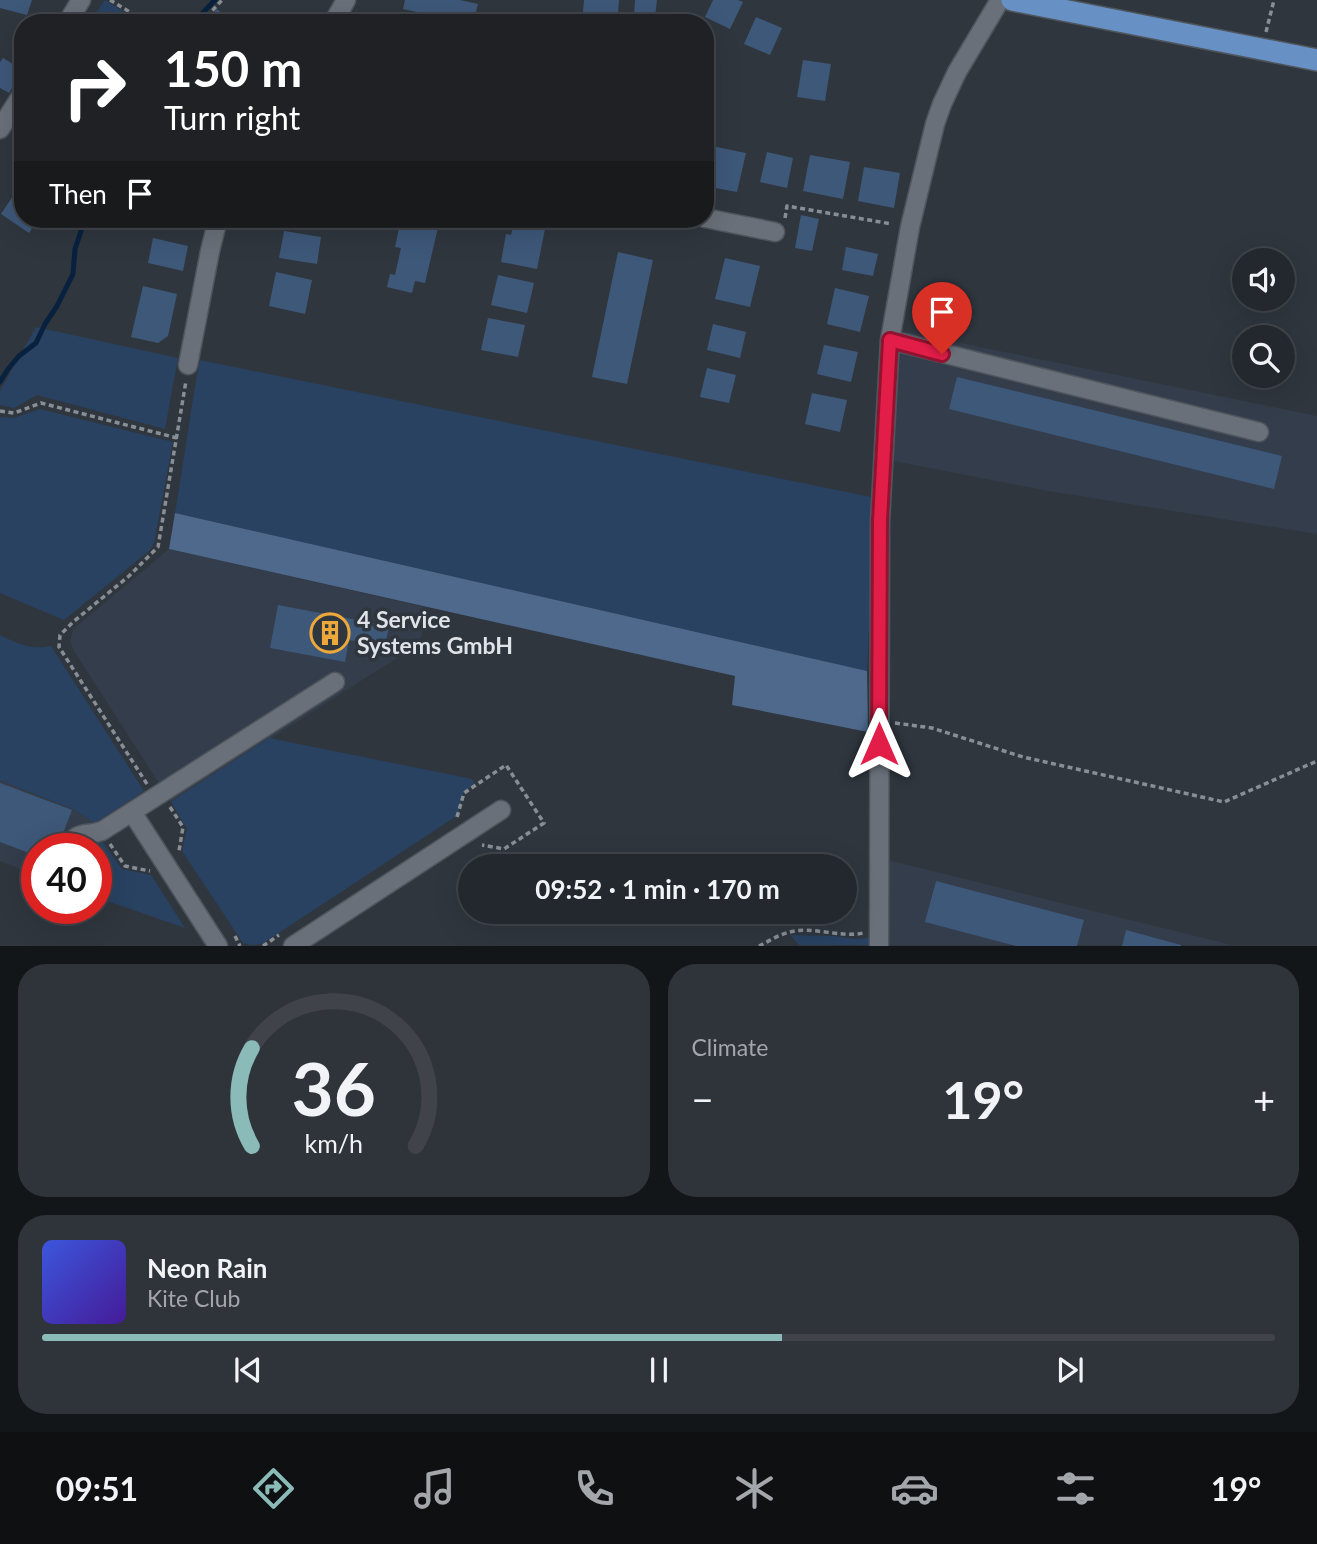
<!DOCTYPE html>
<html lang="en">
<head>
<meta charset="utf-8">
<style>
  body { margin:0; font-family:Lato,sans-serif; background:#2f343a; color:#f1f3f6; height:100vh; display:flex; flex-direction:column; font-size:26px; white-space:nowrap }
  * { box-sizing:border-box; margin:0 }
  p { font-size:23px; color:#a3a6aa }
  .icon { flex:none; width:38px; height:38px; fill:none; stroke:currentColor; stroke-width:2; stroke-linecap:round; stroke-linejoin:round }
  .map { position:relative; height:946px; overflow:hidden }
  .panel { display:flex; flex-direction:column; gap:18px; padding:18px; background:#131619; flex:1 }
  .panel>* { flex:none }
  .banner { position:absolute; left:14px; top:14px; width:700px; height:214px; border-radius:28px; box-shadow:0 7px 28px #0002,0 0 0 2px #40444a; background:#202124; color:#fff; overflow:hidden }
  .controls { position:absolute; left:1232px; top:248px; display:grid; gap:14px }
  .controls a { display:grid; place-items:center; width:63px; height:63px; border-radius:50%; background:#23282e; box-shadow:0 7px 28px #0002,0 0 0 2px #40444a; font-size:35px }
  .speed { position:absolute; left:21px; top:833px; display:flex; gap:14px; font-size:35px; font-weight:700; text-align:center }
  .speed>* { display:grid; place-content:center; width:91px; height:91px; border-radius:50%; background:#23282e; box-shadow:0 7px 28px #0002,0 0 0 2px #40444a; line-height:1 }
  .speed .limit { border:10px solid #d22; background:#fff; color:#111 }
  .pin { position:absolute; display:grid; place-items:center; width:60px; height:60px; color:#fff; margin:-72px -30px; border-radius:50% 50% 50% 0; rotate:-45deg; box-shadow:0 0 7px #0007 }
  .pin .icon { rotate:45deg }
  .me { position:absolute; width:77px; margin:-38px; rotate:0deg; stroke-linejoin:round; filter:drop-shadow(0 0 5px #0008) }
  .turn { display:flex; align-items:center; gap:24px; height:147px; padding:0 35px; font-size:32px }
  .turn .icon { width:91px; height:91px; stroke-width:2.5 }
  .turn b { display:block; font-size:49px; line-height:60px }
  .then { display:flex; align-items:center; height:66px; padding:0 35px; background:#0003; gap:14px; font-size:26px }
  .big { font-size:52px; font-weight:700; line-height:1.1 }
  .panel .tile { flex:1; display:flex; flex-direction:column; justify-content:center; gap:10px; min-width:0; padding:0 24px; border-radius:28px; background:#2f343a }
  .panel .dial { align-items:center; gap:0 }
  .dial svg { height:182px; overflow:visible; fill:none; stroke:#40444a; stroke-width:7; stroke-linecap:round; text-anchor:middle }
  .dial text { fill:#f1f3f6; stroke:none }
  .song { display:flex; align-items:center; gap:21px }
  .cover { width:84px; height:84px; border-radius:10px; background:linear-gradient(135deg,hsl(230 70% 55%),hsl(260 70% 35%)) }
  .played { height:7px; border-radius:4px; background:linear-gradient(90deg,#8bbbb9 60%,#40444a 60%) }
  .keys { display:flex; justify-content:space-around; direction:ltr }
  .heat { display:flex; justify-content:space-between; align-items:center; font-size:38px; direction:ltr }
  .panel .tiles { flex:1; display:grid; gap:18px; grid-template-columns:1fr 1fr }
  .tile:last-child { grid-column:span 2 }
  .trip { position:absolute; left:458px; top:854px; width:399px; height:70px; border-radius:35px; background:#23282e; box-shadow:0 7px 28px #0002,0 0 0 2px #40444a; font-weight:700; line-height:70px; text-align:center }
  .tabs { display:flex; height:112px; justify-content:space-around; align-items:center; background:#0e1012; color:#a3a6aa }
  .tabs .icon { width:49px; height:49px }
  .tabs .current { color:#8bbbb9 }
  .tabs b { font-size:32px; color:#f1f3f6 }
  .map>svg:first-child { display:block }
  .built { fill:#333d4b }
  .green { fill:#294262 }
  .forest { fill:#4e698c }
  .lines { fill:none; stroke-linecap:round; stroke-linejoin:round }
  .stream { stroke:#08213f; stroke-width:5 }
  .building { fill:#3e587a }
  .minor-casing { stroke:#4f555c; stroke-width:21 }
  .major-casing { stroke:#4f555c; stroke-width:24 }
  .path { stroke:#898e95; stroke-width:3.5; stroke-dasharray:5 3.5; stroke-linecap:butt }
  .minor { stroke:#697079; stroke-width:18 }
  .major { stroke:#6791c5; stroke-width:21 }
  .route-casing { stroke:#92132f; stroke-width:18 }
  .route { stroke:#e11d48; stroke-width:12 }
  .labels { text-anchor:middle; stroke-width:7; stroke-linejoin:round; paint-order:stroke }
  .poi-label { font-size:23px; font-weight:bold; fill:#e0e4e9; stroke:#2f363e; text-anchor:start }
</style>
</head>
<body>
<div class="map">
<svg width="1317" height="946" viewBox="0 0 1317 946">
  <rect width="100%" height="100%" fill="#2f363e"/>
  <path class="built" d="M898,330L1317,416V534L1048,491L889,460Z
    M169,549L429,608L419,644L171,802L74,651L70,641L73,629Z
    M0,780L73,809L95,823L102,841L91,842L88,849H37V876L0,861Z
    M888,860L1232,945H888Z"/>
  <path class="green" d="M105,0L142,23H89Z
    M36,327L178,358L165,429L37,395L14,408L0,405V391Z
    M200,360L871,497L870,605L867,671L175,513C184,462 190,411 200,360Z
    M40,409L173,442L154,543L149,551L64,620L0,593V417L14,418Z
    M0,635C18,644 31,650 51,646L144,791L95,823L73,809L0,780Z
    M269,738L472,779L474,784L463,794L458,815L262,944L251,945L243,943L182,851L187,829L171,802Z
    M102,841L122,869L151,875L185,928L96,897V849H88L91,842Z
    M790,935L834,936L855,939L870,938V945H799Z"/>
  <path class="forest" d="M175,513L867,671L868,732L732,705L735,676L169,549Z"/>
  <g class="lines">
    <path class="stream" d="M193,23L215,0
      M0,382L8,369L19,356L36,343L45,324L57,306L73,274L75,249L85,219"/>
  </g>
  <path class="building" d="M0,0H32L27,15L0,8Z
    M405,0H460L478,4L473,23H434L436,16L403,9Z
    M584,0H619L618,14L583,12Z
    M635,0H657L655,17L634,16Z
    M713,0H738L743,2L730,29L705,17Z
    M217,9L233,23H205Z
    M756,17L782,28L770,55L744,44Z
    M3,58L23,70L9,93L0,88V62Z
    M803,60L831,64L825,101L797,97Z
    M707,145L746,153L737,192L705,186V153Z
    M767,152L793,158L787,188L760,182Z
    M810,155L850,162L843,199L803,191Z
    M864,167L900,173L894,208L858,201Z
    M23,181V219H38L29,233L1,214Z
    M801,215L819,219L812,251L795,248Z
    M162,219H195L193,228Z
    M401,219H440L425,283L415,281L412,293L387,287L390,274L395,275L401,248L395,247Z
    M515,219H547L537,269L501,262L506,234L511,235Z
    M284,231L321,237L317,264L279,258Z
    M153,238L188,246L183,271L148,263Z
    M846,247L878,254L873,276L842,270Z
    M618,252L653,260L627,384L592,377Z
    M725,258L760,266L750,307L715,299Z
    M276,272L312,280L305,314L269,306Z
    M498,275L534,283L527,313L491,305Z
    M143,286L177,294L168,336L158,343L131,337Z
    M835,288L869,296L860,332L827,324Z
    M488,318L525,325L518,357L481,350Z
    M713,324L746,332L740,358L707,350Z
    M824,345L858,352L851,382L817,374Z
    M707,368L736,375L729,403L700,397Z
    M957,377L1282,456L1274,489L949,409Z
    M812,393L847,400L840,432L805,424Z
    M278,605L389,626L385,646L349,640L345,662L270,648Z
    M0,783L72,810L57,849H37V856L0,842Z
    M936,881L1084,920L1077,946H1016L925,922Z
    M1126,930L1181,945V946H1122Z"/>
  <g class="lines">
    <g class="minor-casing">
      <path id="minor" d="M67,23L81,0
        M333,23L346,0
        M0,129L23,93
        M705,218L775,232
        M890,340L1259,432
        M188,365L210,251L218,219
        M132,812L218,946
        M68,849C78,828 85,837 102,831L335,682
        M293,946L501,810
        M879,946L880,521L890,340L910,227L935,124L942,104L957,72L1000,0"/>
    </g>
    <g class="major-casing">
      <path id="major" d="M1012,0L1317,60"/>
    </g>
    <path class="path" d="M110,0L148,23
      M201,23L222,0
      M1266,32L1274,0
      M785,218L787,206L892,224
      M0,411L14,413L41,403L177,438
      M895,723L932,728L1023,757L1224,802L1317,761
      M147,784L59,647L60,635L73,622L129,576L158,547L186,381
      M170,807L183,827L179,851
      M457,817L464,793L506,765L544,823L504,849L482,845
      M110,844L125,866L150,871
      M235,936L240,946
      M263,946L279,935
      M759,946C769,941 780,934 790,932C811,926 841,938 863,933"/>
    <use href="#minor" class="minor"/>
    <use href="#major" class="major"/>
  </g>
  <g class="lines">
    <g class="route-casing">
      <path id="route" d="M879,744L880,520L890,340L942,354"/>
    </g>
    <use href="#route" class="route"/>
  </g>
  <defs>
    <g id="building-ring" transform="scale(2.0125)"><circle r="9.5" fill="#2f363e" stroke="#eda83b" stroke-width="1.5"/><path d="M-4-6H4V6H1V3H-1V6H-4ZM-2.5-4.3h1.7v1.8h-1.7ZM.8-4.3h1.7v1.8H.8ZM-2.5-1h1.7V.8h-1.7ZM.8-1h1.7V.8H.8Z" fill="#eda83b"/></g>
  </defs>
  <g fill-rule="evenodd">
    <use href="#building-ring" x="330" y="633"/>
  </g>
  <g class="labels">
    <g class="poi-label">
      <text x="357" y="628">4 Service<tspan x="357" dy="26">Systems GmbH</tspan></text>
    </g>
  </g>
</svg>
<div class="controls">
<a><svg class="icon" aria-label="sound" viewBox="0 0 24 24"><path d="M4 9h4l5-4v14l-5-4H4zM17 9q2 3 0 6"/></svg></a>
<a><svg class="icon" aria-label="search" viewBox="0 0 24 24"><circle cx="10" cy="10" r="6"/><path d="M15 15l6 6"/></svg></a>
</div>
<div class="speed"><div class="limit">40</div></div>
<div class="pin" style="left:942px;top:354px;background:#d93025"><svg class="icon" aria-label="arrive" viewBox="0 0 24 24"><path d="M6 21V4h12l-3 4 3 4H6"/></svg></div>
<svg class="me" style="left:879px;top:744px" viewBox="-20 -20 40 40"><path d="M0-17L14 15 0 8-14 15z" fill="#e11d48" stroke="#fff" stroke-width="4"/></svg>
<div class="trip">09:52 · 1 min · 170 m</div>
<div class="banner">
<div class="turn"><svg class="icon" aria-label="right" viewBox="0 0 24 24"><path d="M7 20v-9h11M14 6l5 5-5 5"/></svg><div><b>150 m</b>Turn right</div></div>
<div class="then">Then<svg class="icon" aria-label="arrive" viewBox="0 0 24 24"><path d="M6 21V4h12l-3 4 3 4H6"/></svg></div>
</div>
</div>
<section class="panel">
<div class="tiles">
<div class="tile dial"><svg viewBox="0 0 100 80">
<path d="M14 69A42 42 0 1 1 86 69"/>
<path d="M14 69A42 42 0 0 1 14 26" stroke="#8bbbb9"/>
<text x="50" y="56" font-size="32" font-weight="700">36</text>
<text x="50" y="72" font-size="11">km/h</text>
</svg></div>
<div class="tile"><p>Climate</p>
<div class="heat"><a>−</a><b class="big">19°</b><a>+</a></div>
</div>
<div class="tile">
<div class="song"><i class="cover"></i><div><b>Neon Rain</b><p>Kite Club</p></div></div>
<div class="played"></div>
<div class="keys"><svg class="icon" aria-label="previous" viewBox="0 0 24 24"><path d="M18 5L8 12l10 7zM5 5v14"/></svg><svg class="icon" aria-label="pause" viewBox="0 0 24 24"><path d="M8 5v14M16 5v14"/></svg><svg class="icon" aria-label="next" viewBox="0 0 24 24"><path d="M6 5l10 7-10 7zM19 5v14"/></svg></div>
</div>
</div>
</section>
<nav class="tabs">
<b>09:51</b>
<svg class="icon current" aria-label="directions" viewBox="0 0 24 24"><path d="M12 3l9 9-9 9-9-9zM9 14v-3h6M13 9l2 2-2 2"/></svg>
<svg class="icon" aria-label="music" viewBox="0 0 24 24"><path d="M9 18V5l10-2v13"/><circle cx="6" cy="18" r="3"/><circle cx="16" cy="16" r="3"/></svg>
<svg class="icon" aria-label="phone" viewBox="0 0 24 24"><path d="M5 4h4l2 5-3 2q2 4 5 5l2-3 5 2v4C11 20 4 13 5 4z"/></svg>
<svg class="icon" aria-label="climate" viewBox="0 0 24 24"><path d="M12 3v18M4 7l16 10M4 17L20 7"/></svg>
<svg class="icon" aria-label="car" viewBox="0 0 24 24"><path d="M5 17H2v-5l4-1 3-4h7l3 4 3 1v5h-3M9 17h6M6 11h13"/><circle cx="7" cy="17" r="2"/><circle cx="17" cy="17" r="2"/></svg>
<svg class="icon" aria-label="filters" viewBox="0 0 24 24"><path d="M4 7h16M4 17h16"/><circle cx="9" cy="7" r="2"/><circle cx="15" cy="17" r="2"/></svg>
<b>19°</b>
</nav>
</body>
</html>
